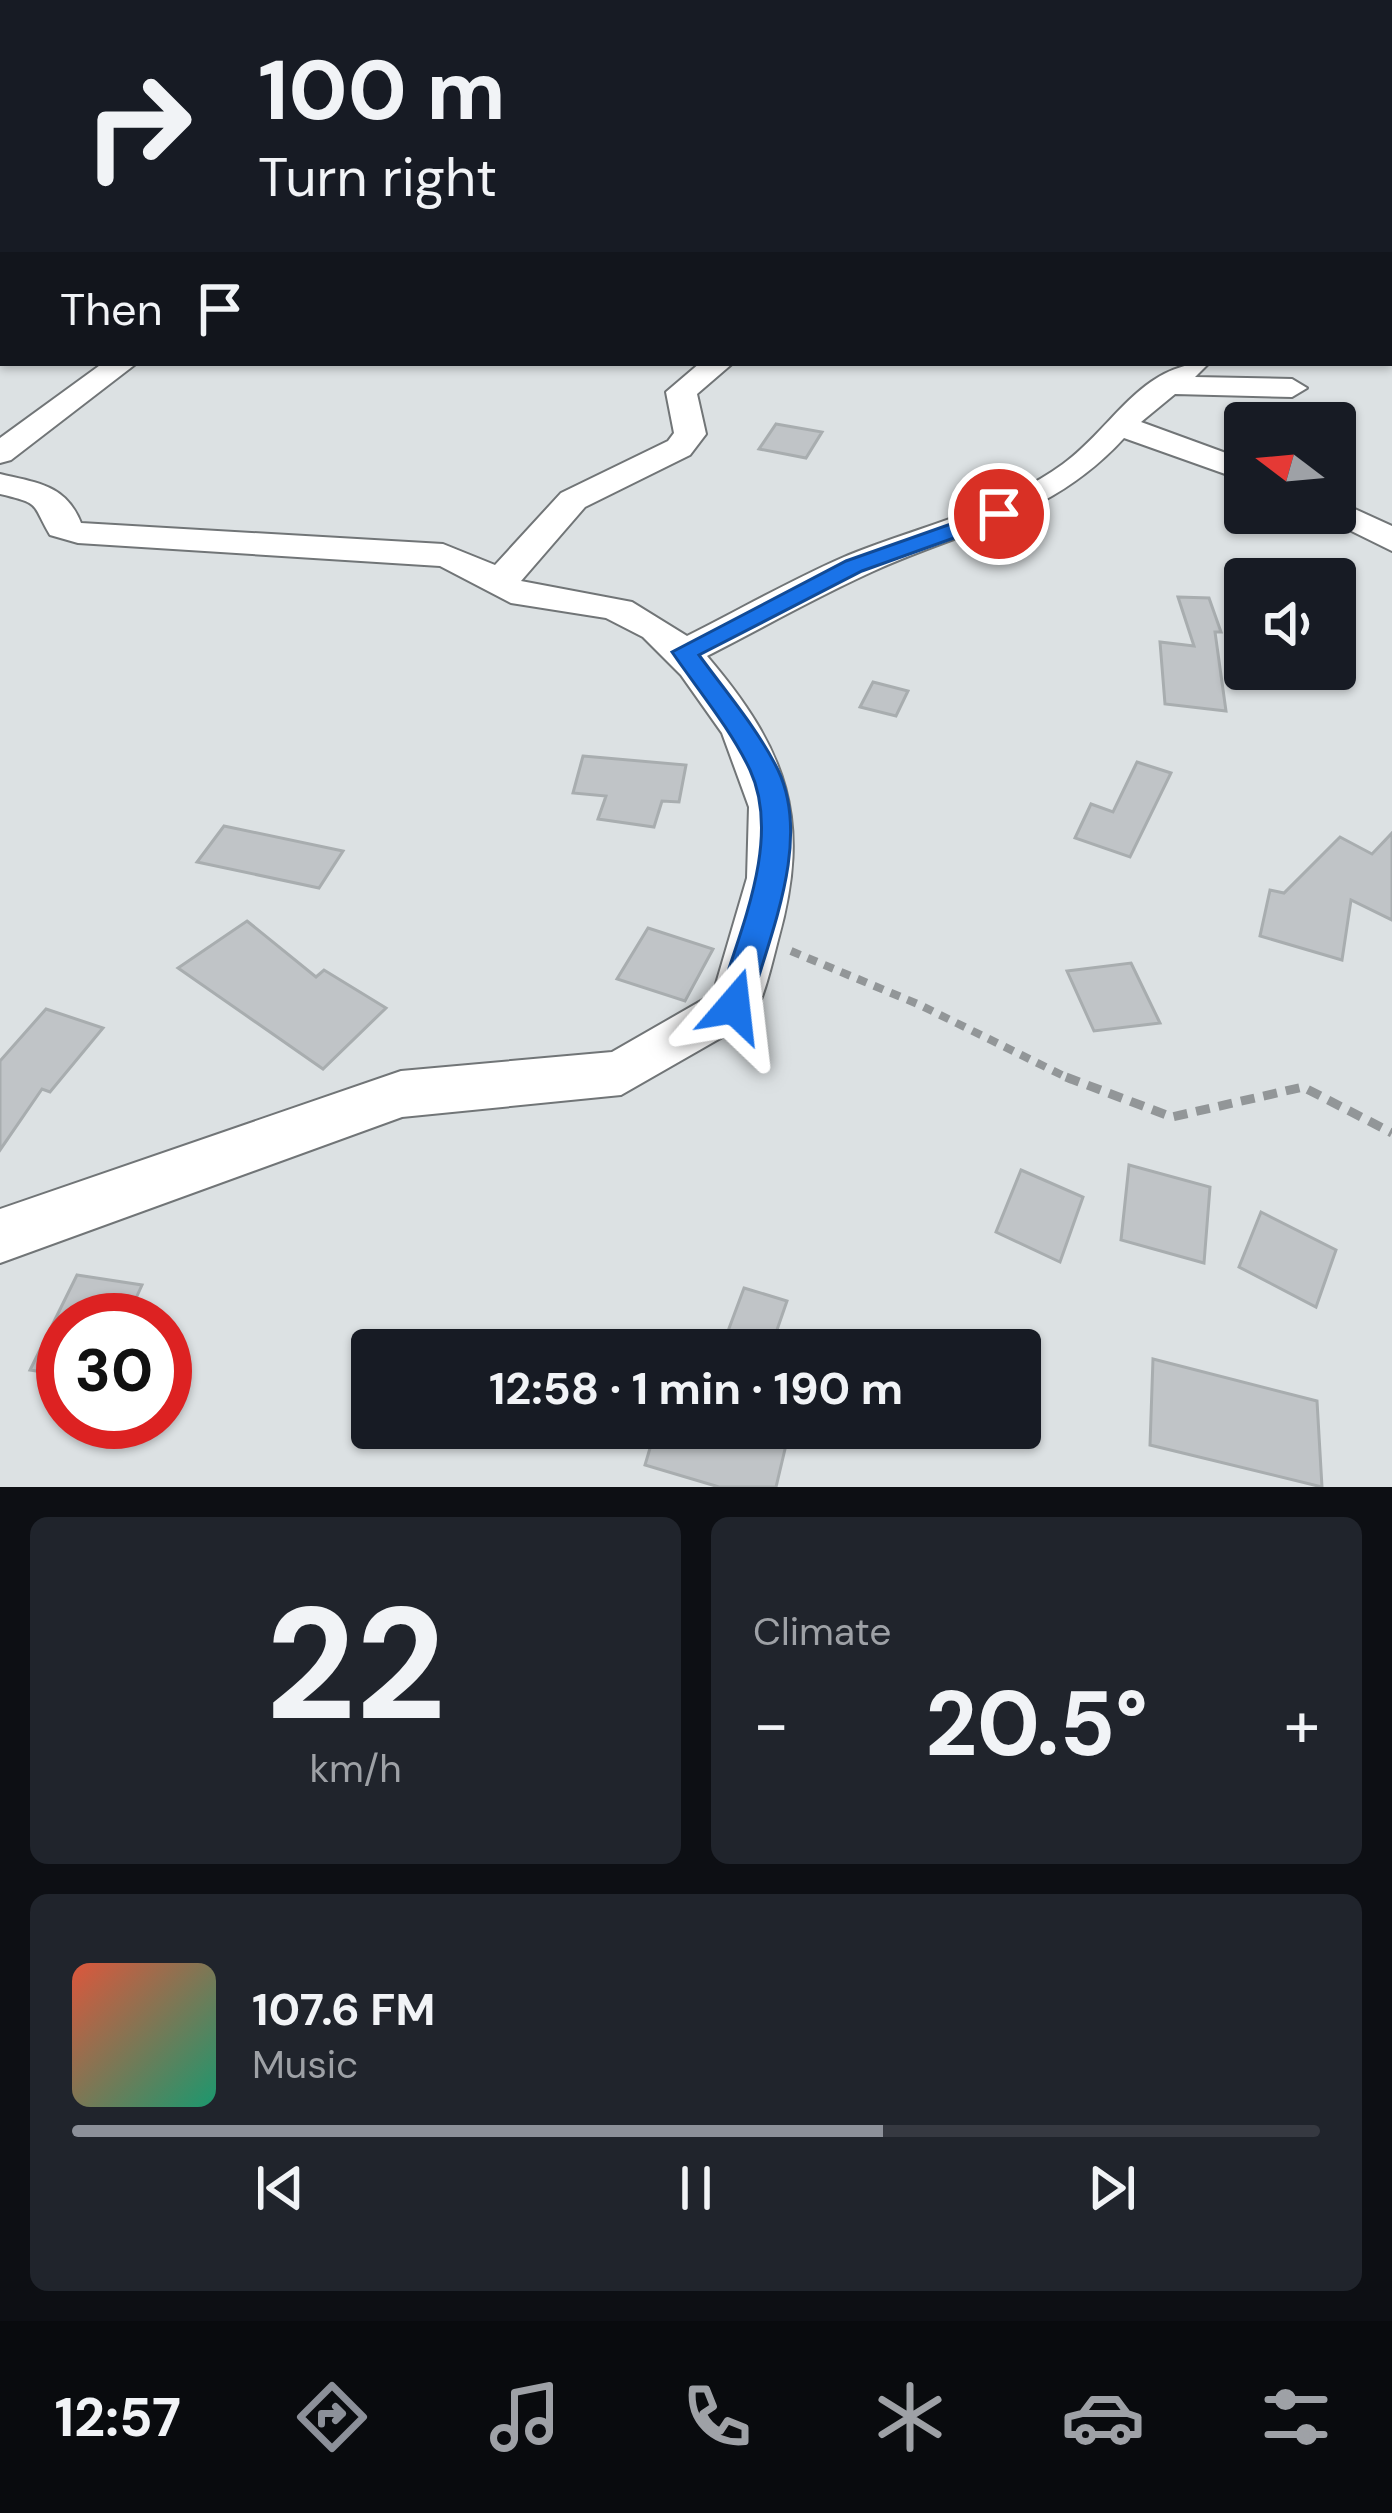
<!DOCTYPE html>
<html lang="en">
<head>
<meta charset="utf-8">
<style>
  body { margin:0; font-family:"DM Sans",sans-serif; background:#20242c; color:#f1f3f6; height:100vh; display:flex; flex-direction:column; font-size:45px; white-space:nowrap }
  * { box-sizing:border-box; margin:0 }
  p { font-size:39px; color:#9ea1a6 }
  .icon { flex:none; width:66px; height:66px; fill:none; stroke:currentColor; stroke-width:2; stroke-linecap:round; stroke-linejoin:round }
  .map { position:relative; height:1487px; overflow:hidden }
  .sheet { display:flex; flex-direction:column; gap:30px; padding:30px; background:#0d0f14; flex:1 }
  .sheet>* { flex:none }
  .guide { position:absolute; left:0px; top:0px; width:1392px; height:366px; box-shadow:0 3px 9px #0004; background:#171b24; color:#f1f3f6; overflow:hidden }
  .needle { width:78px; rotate:286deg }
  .tools { position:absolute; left:1224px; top:402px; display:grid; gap:24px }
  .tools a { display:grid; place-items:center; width:132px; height:132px; border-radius:12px; background:#171b24; box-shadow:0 3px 9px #0004; font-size:60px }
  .speed { position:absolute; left:36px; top:1293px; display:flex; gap:24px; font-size:60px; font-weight:700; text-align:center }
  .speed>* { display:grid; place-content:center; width:156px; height:156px; border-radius:50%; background:#171b24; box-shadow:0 3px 9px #0004; line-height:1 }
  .speed .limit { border:18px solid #d22; background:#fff; color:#111 }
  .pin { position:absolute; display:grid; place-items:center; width:102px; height:102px; color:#fff; margin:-51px; border:6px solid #fff; border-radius:50%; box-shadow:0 3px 12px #0007 }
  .me { position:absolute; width:132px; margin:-66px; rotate:17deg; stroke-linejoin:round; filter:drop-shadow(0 0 9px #0008) }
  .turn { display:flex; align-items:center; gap:42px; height:252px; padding:0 60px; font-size:54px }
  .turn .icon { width:156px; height:156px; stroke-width:2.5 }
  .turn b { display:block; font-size:84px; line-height:102px }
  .then { display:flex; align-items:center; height:114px; padding:0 60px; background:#0003; gap:24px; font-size:45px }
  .big { font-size:90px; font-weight:700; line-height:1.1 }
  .sheet .widget { flex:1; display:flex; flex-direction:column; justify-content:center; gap:18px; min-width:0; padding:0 42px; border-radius:18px; background:#20242c }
  .sheet .dial { align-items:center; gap:0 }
  .dial b { font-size:156px; line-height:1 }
  .song { display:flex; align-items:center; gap:36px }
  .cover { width:144px; height:144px; border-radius:18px; background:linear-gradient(135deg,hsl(10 70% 55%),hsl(160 70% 35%)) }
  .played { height:12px; border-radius:6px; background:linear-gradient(90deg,#8c9099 65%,#363941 65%) }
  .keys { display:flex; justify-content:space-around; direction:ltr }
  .heat { display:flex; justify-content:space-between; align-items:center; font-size:66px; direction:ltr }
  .sheet .tiles { flex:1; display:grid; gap:30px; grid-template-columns:1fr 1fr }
  .widget:last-child { grid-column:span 2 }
  .trip { position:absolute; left:351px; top:1329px; width:690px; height:120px; border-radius:12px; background:#171b24; box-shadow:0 3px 9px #0004; font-weight:700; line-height:120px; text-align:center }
  .dock { display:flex; height:192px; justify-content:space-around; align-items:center; background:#090b0e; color:#9ea1a6 }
  .dock .icon { width:84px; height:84px }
  .dock .on { color:#8c9099 }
  .dock b { font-size:54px; color:#f1f3f6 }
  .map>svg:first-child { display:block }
  .building { fill:#c0c4c7; stroke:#a8adaf; stroke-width:3 }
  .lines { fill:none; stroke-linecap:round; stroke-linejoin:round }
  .street-casing { stroke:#717577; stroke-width:4 }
  .path-far1 { stroke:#929698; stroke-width:8; stroke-dasharray:10 8; stroke-linecap:butt }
  .path { stroke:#929698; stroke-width:9; stroke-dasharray:14 9; stroke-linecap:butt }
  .street { fill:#fff; fill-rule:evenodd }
  .route { fill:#1a73e8; stroke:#114b97; stroke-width:3 }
</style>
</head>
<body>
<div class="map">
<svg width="1392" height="1487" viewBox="0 0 1392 1487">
  <rect width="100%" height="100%" fill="#dce1e3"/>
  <path class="building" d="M776,424L822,432L806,458L759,449Z
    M1178,597L1209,598L1221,632H1215L1226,711L1165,704L1160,642L1194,646Z
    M873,682L908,691L896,716L860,707Z
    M583,756L686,765L679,802L662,801L654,827L598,819L606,796L573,793Z
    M1137,762L1171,773L1130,857L1075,838L1091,804L1113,812Z
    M224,826L343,851L319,888L197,862Z
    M1392,833V920L1351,900L1342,960L1260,936L1270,890L1284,893L1340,837L1372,854Z
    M247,921L316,977L324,970L386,1008L323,1069L178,968Z
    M648,928L713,949L685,1001L617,979Z
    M1131,963L1160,1023L1094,1031L1067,971Z
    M46,1009L103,1028L50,1092L42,1089L0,1150V1061Z
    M1129,1165L1210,1187L1204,1263L1121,1240Z
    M1021,1170L1083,1197L1060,1262L996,1232Z
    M1261,1212L1336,1250L1316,1307L1239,1267Z
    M77,1275L142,1285L126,1320H63V1375L30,1370Z
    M744,1288L787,1301L770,1350H721Z
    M1153,1359L1317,1401L1322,1487L1150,1445Z
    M656,1428H790L776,1487H719L645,1465Z"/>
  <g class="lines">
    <g class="street-casing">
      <path id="street" d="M103,363H137L11,460L0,463V438Z
        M700,363H733L697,394L706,434L690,455L585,507L521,581L632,602L687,636C739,610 791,580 844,557C916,527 1000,510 1063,464C1113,428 1141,363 1209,363L1195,377L1292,379L1307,388L1292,397L1175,394L1141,422L1245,460V481L1124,438C1048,521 962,529 865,575C811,600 760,629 707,656C787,750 812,819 778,940C771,967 765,995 752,1020L621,1095L402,1117L0,1263V1209L401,1071L612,1052L713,994L747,878L749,807L722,733L681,675L643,637L606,618L511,603L440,566L78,543L50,535C31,503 42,504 0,494V474C38,483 66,485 81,523L443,544L495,565L561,493L668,441L674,433L666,392Z
        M1335,500L1392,526V551L1323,517L1320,513H1335Z"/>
    </g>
    <path class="path-far1" d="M791,951L920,1005L1072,1080"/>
    <path class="path" d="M1066,1077L1172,1117L1303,1087L1392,1133"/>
    <use href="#street" class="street"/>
  </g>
  <path class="route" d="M999,507L1007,509V519L862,571L699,655C726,692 758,729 778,770C812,841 769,936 750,1006L745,1015H722L717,1006C737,936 783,841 750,770C730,728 698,690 672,652L846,561Z"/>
</svg>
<div class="tools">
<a><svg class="needle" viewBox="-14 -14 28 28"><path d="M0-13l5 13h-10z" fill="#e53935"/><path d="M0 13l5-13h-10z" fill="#9ea1a6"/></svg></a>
<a><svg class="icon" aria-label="sound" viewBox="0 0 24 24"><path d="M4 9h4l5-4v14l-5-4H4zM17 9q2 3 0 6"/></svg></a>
</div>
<div class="speed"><div class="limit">30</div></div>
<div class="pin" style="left:999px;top:514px;background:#d93025"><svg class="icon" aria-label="arrive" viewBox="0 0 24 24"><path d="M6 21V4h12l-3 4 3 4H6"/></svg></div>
<svg class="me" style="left:734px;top:1006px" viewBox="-20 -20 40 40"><path d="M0-17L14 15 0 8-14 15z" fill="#1a73e8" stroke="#fff" stroke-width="4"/></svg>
<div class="trip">12:58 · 1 min · 190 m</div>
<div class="guide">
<div class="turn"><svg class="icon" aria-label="right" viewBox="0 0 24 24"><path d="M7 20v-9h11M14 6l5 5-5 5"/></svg><div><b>100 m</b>Turn right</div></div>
<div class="then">Then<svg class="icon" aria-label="arrive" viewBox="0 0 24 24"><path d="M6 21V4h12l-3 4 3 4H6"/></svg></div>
</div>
</div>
<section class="sheet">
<div class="tiles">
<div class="widget dial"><b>22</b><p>km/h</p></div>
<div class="widget"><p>Climate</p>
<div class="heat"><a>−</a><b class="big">20.5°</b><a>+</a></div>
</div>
<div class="widget">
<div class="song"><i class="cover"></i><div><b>107.6 FM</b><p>Music</p></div></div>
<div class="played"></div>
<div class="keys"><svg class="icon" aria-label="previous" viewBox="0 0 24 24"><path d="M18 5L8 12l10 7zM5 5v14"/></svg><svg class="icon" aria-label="pause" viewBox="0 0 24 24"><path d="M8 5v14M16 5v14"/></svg><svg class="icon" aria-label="next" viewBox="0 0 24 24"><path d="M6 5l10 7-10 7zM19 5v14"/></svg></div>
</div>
</div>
</section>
<nav class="dock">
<b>12:57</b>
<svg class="icon on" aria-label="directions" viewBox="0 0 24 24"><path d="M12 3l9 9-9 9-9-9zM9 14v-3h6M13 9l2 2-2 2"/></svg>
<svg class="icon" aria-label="music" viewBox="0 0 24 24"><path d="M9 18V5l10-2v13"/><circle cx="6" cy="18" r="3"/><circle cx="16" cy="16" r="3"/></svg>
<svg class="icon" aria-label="phone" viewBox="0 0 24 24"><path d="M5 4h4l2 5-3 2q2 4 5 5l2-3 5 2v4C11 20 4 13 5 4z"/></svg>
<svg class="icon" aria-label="climate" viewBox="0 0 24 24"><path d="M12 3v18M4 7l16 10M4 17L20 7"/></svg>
<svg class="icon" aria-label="car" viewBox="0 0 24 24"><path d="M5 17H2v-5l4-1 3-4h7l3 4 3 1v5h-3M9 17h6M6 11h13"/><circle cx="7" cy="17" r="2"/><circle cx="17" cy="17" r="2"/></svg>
<svg class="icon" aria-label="filters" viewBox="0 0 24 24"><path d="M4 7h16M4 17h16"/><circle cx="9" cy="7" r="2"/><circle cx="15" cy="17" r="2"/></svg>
</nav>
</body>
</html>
